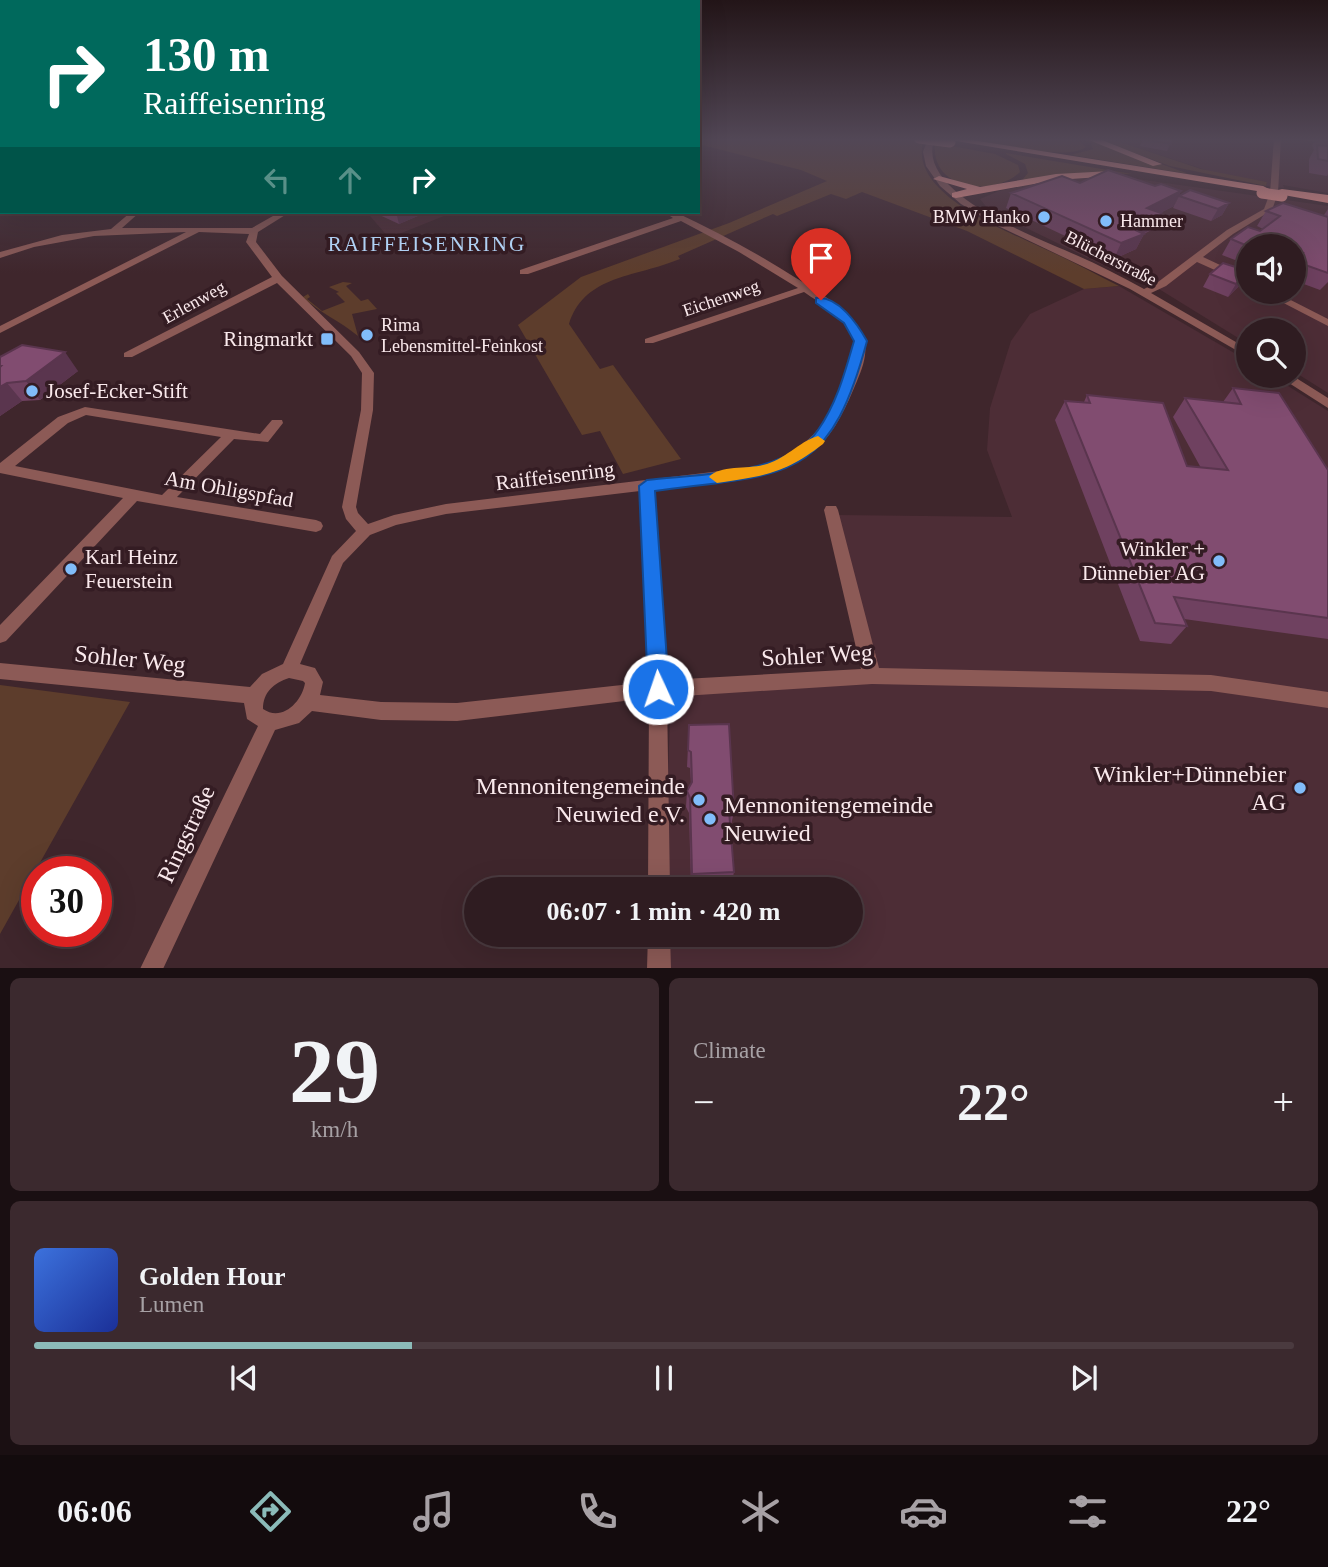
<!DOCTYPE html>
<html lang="en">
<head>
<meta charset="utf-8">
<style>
  body { margin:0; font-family:Georgia,serif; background:#3b292e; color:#f1f3f6; height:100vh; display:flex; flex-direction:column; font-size:26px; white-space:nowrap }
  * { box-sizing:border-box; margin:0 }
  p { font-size:23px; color:#a7a1a5 }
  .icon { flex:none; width:38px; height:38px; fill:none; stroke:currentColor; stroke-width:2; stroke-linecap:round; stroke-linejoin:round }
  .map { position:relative; height:968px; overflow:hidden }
  .side { display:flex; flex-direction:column; gap:10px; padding:10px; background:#1a0f12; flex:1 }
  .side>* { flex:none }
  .banner { position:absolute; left:0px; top:0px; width:700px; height:214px; box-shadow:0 7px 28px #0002,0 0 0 2px #4a3a3f; background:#00695c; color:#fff; overflow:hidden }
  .buttons { position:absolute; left:1236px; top:234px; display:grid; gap:14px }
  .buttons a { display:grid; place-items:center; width:70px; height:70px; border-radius:50%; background:#2f1c21; box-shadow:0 7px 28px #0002,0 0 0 2px #4a3a3f; font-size:35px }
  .speed { position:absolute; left:21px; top:856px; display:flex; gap:14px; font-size:35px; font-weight:700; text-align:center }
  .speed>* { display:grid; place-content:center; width:91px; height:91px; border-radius:50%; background:#2f1c21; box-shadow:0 7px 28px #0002,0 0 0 2px #4a3a3f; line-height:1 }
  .speed .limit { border:10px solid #d22; background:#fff; color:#111 }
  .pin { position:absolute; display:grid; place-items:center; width:60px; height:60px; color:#fff; margin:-72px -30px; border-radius:50% 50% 50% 0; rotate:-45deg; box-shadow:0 0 7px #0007 }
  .pin .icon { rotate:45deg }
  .me { position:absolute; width:77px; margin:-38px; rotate:357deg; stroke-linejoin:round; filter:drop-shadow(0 0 5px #0008) }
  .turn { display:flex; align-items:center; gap:24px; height:147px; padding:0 28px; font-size:32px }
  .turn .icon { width:91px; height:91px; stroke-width:2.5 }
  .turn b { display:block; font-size:49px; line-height:60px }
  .lanes { display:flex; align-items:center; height:66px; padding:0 28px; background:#0003; justify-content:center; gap:35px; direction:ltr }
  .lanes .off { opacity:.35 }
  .big { font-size:52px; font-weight:700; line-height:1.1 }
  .side .widget { flex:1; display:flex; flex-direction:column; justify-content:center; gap:10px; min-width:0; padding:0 24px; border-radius:10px; background:#3b292e }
  .side .dial { align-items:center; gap:0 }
  .dial b { font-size:91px; line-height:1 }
  .song { display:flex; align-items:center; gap:21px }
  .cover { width:84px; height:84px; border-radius:10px; background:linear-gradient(135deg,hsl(220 70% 55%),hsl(230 70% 35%)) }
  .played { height:7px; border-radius:4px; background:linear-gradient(90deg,#8bbbb9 30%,#4a3a3f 30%) }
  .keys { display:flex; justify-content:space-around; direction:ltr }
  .heat { display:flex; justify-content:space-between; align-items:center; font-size:38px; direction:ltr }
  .side .tiles { flex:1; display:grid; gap:10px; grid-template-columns:1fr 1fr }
  .widget:last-child { grid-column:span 2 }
  .trip { position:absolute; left:464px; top:877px; width:399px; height:70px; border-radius:35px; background:#2f1c21; box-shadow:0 7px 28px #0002,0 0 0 2px #4a3a3f; font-weight:700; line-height:70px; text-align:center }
  .dock { display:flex; height:112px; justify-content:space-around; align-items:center; background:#130b0d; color:#a7a1a5 }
  .dock .icon { width:49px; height:49px }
  .dock .selected { color:#8bbbb9 }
  .dock b { font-size:32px; color:#f1f3f6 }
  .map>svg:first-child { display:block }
  .built { fill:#4d2d36; fill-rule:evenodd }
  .green { fill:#5d3d2c }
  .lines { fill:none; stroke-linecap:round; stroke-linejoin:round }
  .minor { fill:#8c5a56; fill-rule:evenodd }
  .major { fill:#e7827a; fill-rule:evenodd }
  .highway { fill:#fd9c93; fill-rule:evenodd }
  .highway-bridge { stroke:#fd9c93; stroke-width:11 }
  .wall { fill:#6f4160 }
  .shaded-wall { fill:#5a354e }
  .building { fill:#814c70; stroke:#5a354e; stroke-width:2 }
  .route { fill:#1a73e8; stroke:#114b97; stroke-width:2 }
  .slow { fill:#f59e0b }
  .poi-dot { fill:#81bdfa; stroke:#341c23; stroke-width:2.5 }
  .labels { text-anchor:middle; stroke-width:7; stroke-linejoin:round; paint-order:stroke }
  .far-poi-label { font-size:18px; fill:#fae9ec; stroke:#341c23; text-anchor:start }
  .far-street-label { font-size:18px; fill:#fae9ec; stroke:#341c23 }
  .far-quarter-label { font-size:21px; letter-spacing:2px; fill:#b1d2f5; stroke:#341c23 }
  .poi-label { font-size:21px; fill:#fae9ec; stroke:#341c23; text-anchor:end }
  .street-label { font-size:21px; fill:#fae9ec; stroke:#341c23 }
  .near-street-label { font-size:24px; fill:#fae9ec; stroke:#341c23 }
  .near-poi-label { font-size:24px; fill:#fae9ec; stroke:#341c23; text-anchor:end }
</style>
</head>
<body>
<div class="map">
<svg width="1328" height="969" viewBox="0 0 1328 969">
  <rect width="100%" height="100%" fill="#3f262c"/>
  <path class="built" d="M1108,138H1328V193L1283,185L1284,188L1266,186L1267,182L1212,172Z
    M1116,176L1328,206V393L1293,371V331H1248V344L1159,289L1117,272L989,210L980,199L999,191L1049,181ZM1248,247H1293V292H1248Z
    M359,212H443L449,214L389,238L370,216Z
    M1119,286L1248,361V376H1272L1328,411V968L662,969L663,935L850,934V889H664L671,689L880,679L837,515L1012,517L987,450L990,408L1011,341L1030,314L1084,289Z"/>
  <path class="green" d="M698,138H896L923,142C909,195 1010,232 1047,250C1072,261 1095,274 1119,286L1084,289L967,231L862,192L846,199L831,194L777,216L773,214L678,256L680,259L669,263C630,277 583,278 569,324L600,369L613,365L681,459L623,474L600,431L582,435L518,325L581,277L729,223L827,181L801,170L698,144Z
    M961,138H1076L1086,147C1067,162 987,142 961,138Z
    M1082,138L1094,140L1189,174L1071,155L1093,149L1091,143Z
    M1094,138H1108L1201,169L1267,182L1266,186L1170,166Z
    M935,143L995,154L1018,165L1020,172C995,197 930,191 935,143Z
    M1006,154V153L1132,174L1103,173L1028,181L1023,179L1028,173L1025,164Z
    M343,282L352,283L346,286L361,301L368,299L377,309L352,314L358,336C340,321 320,313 303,297L308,294L310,297L307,299L322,311L345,302L336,293L339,292L329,287Z
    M0,685L130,702L0,934Z"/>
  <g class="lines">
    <path class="minor" d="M0,138H2V140H0Z
      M928,138H935C912,193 1039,238 1076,255C1099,265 1122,277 1144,289L1158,282L1227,230L1264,209L1270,193L1274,138H1281L1278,193L1272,210L1233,234L1203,257L1248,278V285L1197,262L1166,286L1151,293L1248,349V357L1130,289L996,225L961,204L940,186L926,166L923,152Z
      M1298,138L1328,139V143L1302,140Z
      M131,212H140L122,228H252L280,212H290L258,232L256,242L282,276L359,352L374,373L373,410L356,507L358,513L368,524L394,515L446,504L762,466C808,449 826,426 845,382C850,370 858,353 854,340C849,319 821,304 804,292L653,343H645V339L798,288L739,252L681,221L528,274H520V270L673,218L664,212H675C716,231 757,253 796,278C816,290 839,304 855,322C871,341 866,360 857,381C847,405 836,431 816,449C776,485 705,483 654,489L666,680L861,669L824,510L826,506H836L838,510L879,668L1211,675L1328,692V708L1211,691L872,684L667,697L670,889H648L649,698L457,721L381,720L312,711L299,723L275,730L163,969H140L258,726L247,719L244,703L0,679V663L250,687L262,674L283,664L332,556L356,531L346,519L342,507L361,410L362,373L351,356L277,283L132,357H124V353L272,277L246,242L249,234L199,232L0,333V326L186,232L94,236L34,247L0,258V252L62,235L111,229ZM640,491L649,682L457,703L381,702L320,695L323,682L315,668L300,664L343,563L370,535L396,525L446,514ZM289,678L303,681L305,683C302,702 282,722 263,709C263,692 274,683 289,678Z
      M1262,292H1275L1328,319V326Z
      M1278,376H1293L1328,398V408Z
      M85,407L260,434L272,420H282L283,423L268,442L234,439L177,497L316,520L321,522L323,526L321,530L316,532L137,501L6,641L0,643V625L123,498L0,473V463L58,417ZM86,415L221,437L162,495L15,466L68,423Z
      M648,934H670L671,969H647Z"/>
    <path class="major" d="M2,141V147L0,148V142Z"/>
    <path class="highway" d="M938,138H959L1263,186L1269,189L1263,192Z
      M1084,138H1097L1162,164L1153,166Z
      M1111,171L1115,172V176L1056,180L956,198L952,197V193L967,189L933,179L939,176L980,187L1056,174Z
      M1282,189L1328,195V203L1278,194V190Z
      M0,199H2L0,207Z"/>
    <path class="highway-bridge" d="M919,138L950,142
      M1262,193L1282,196"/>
  </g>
  <path class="wall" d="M1144,138H1173L1167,151L1140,146Z
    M1317,138H1328V174L1327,176L1309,173V159L1314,150L1312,145Z
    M1080,183L1155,186L1181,191L1174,206L1160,213H1161L1153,229L1144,234L1136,249L1114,259L1006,208L1011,193Z
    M1179,196L1229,203L1222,215L1211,221L1173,208Z
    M1328,209V282L1320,290L1293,280V247H1248V265L1222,255L1231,239L1260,231L1263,229L1257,226L1266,211L1324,215Z
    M373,212H427L399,224Z
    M1248,272L1240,285L1228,297L1203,287L1210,274Z
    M0,357L78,371L40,400L22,401L0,416Z
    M1233,388L1328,470V639L1184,619L1187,626L1171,644L1140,641L1055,420L1065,401L1084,402L1087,395L1187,466L1201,468L1173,417L1185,398L1223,402Z
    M689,725L734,811L731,826H730L734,872L731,886L691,887L689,813L686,807L687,791L691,785L690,768L687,767Z"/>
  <path class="shaded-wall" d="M1181,191L1174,206L1140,223L1147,208Z
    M1229,203L1222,215L1211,221L1218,209Z
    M396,212H427L399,224Z
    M1161,213L1153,229L1142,234H1144L1136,249L1114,259L1121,243L1131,228Z
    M1248,272L1240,285L1228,297L1236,284Z
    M65,352L78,371L40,400L26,381Z
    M7,383L22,401L0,416V387Z"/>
  <path class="building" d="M1144,138H1173L1171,144L1143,139Z
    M1323,138H1328V161L1318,159L1317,145L1327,146Z
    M1108,170L1155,186L1161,184L1181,191L1147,208L1161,213L1131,228L1144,234L1121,243L1011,193L1062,176L1080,183Z
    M1190,190L1229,203L1218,209L1179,196Z
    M1283,203L1328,217V273L1294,261L1303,253L1293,250V247H1250L1231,239L1248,227L1260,231L1280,216L1266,211Z
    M1223,263L1248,271V272L1236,284L1210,274Z
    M22,345L65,352L26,381L7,383L0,387V367L1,366H0V357Z
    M1233,388L1279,393L1328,470V618L1174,597L1187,626L1155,623L1065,401L1090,403L1087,395L1163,403L1187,466L1228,470L1185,398L1241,404Z
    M729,724L734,811H729L734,872L692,874L690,798L687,791L692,782L691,752L688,750L689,725Z"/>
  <linearGradient id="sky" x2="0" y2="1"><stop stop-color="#231518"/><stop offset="0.51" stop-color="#524756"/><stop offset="1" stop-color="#524756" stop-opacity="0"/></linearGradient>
  <rect width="1328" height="273" fill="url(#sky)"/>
  <path class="route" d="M816,298C838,295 858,325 867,341C829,484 787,473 655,491L669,689L666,696L658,698L651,696L648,689L639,486L647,480C697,474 787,476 818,430C837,403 845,372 854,341L844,323L816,303Z"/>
  <path class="slow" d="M818,436L825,441L823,444C784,474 764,476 717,483L709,477C719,465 748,469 763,465C785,460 798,442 818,436Z"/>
  <g class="poi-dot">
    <circle cx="1044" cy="217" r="7"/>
    <circle cx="1106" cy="221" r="7"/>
    <circle cx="367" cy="335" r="7"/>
    <rect x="320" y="332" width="14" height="14" rx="3.5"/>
    <circle cx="32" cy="391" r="7"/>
    <circle cx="1219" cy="561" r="7"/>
    <circle cx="71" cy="569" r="7"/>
    <circle cx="1300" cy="788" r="7"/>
    <circle cx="699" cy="800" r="7"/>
    <circle cx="710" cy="819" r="7"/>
  </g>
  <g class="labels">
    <g class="far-poi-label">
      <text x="1030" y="223" text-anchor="end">BMW Hanko</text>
      <text x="1120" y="227">Hammer</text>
      <text x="381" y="331">Rima<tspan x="381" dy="21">Lebensmittel-Feinkost</tspan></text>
    </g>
    <g class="far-street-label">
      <text transform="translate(1111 258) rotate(27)" y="6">Blücherstraße</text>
      <text transform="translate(721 298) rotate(-19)" y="6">Eichenweg</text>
      <text transform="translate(194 302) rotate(-29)" y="6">Erlenweg</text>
    </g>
    <g class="far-quarter-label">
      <text x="427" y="251">RAIFFEISENRING</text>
    </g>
    <g class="poi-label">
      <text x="313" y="346">Ringmarkt</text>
      <text x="46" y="398" text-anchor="start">Josef-Ecker-Stift</text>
      <text x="1205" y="556">Winkler +<tspan x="1205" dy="24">Dünnebier AG</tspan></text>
      <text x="85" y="564" text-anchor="start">Karl Heinz<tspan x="85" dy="24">Feuerstein</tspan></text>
    </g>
    <g class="street-label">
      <text transform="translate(555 476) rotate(-7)" y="7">Raiffeisenring</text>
      <text transform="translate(229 489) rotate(10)" y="7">Am Ohligspfad</text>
    </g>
    <g class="near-street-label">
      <text transform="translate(817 655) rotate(-3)" y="8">Sohler Weg</text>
      <text transform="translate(130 659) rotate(6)" y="8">Sohler Weg</text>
      <text transform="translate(186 834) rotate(-65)" y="8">Ringstraße</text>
    </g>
    <g class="near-poi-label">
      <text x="1286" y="782">Winkler+Dünnebier<tspan x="1286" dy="28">AG</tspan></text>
      <text x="685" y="794">Mennonitengemeinde<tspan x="685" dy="28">Neuwied e.V.</tspan></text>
      <text x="724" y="813" text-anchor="start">Mennonitengemeinde<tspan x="724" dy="28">Neuwied</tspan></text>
    </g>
  </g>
</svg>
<div class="buttons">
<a><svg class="icon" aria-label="sound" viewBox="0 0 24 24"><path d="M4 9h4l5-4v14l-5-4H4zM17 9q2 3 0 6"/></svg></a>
<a><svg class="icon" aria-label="search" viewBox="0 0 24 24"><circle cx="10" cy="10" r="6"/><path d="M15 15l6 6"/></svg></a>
</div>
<div class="speed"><div class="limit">30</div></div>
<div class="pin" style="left:821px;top:300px;background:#d93025"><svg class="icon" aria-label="arrive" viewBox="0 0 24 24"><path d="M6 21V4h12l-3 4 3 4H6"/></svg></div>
<svg class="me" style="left:658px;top:689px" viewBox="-20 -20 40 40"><circle r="17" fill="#1a73e8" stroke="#fff" stroke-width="3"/><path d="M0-11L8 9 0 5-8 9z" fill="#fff"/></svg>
<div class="trip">06:07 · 1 min · 420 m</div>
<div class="banner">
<div class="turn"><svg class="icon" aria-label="right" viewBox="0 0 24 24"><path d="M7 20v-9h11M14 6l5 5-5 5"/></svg><div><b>130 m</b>Raiffeisenring</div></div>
<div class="lanes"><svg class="icon off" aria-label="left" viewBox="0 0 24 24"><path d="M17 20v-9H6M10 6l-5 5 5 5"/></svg><svg class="icon off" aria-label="ahead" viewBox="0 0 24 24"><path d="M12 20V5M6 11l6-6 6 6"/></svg><svg class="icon" aria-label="right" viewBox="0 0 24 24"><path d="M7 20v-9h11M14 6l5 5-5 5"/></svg></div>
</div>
</div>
<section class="side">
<div class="tiles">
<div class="widget dial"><b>29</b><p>km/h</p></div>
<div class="widget"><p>Climate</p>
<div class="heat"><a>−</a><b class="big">22°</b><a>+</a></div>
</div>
<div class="widget">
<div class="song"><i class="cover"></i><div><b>Golden Hour</b><p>Lumen</p></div></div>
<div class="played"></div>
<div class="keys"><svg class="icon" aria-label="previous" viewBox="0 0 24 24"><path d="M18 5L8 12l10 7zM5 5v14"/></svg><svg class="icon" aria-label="pause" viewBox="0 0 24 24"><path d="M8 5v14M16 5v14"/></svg><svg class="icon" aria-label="next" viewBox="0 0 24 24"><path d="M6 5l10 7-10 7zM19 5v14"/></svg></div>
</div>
</div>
</section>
<nav class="dock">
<b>06:06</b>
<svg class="icon selected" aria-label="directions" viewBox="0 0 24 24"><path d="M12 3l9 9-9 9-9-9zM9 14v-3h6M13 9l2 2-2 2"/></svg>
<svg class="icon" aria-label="music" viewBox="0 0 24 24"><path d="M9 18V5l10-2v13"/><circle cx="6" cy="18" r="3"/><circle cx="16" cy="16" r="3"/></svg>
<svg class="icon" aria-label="phone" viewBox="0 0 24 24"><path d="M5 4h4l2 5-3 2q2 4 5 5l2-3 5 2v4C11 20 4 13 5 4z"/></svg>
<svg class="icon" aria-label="climate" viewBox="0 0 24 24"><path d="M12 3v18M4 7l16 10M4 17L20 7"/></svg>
<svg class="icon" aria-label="car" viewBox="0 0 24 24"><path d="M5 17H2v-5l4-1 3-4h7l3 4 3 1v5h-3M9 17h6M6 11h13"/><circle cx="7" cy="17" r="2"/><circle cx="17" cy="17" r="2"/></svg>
<svg class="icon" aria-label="filters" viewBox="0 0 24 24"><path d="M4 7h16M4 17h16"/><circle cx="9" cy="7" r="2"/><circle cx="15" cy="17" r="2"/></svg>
<b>22°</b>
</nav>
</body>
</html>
